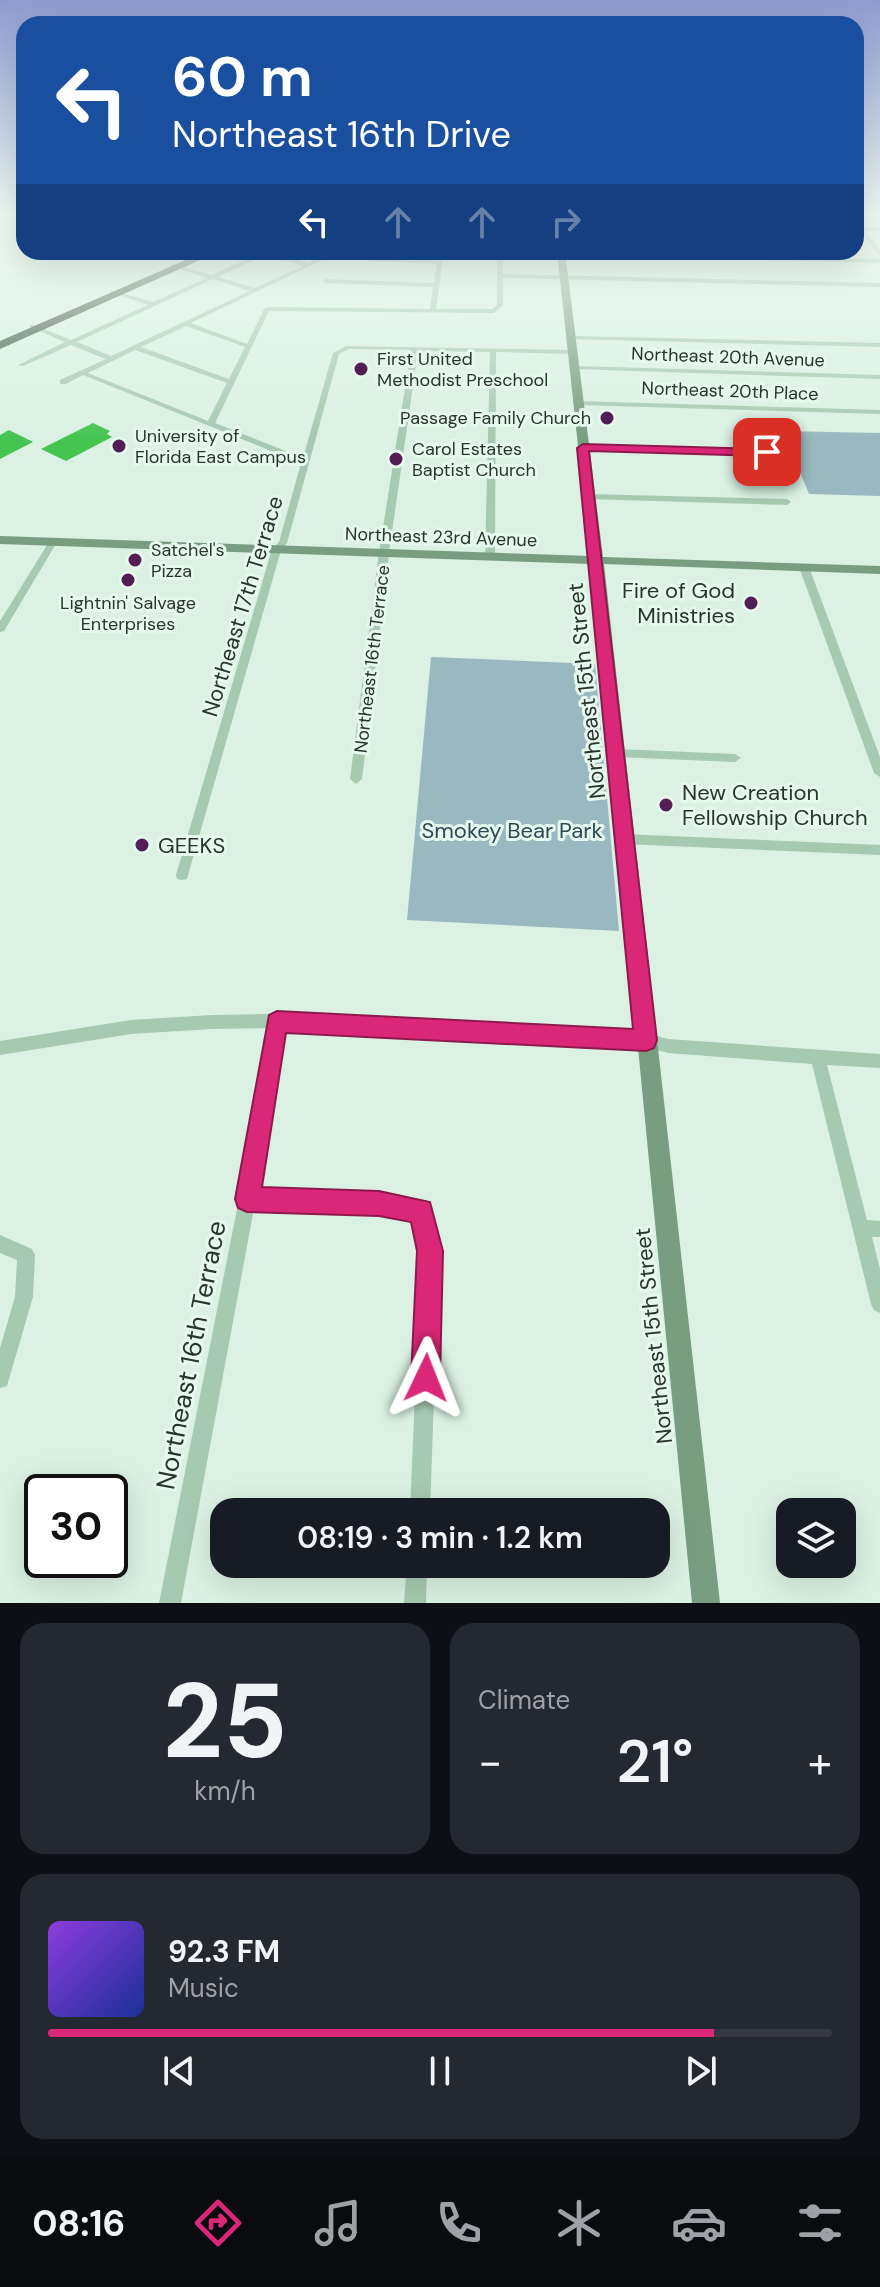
<!DOCTYPE html>
<html lang="en">
<head>
<meta charset="utf-8">
<style>
  body { margin:0; font-family:"DM Sans",sans-serif; background:#242831; color:#f1f3f6; height:100vh; display:flex; flex-direction:column; font-size:30px; white-space:nowrap }
  * { box-sizing:border-box; margin:0 }
  p { font-size:26px; color:#9ea1a6 }
  .icon { flex:none; width:44px; height:44px; fill:none; stroke:currentColor; stroke-width:2; stroke-linecap:round; stroke-linejoin:round }
  .map { position:relative; height:1603px; overflow:hidden }
  .side { display:flex; flex-direction:column; gap:20px; padding:20px; background:#0d0f14; flex:1 }
  .side>* { flex:none }
  .hud { position:absolute; left:16px; top:16px; width:848px; height:244px; border-radius:24px; box-shadow:0 8px 32px #0002; background:#1a4fa0; color:#fff; overflow:hidden }
  .fabs { position:absolute; left:776px; top:1498px; display:grid; gap:16px }
  .fabs a { display:grid; place-items:center; width:80px; height:80px; border-radius:16px; background:#171b24; box-shadow:0 8px 32px #0002; font-size:40px }
  .speed { position:absolute; left:24px; top:1474px; display:flex; gap:16px; font-size:40px; font-weight:700; text-align:center }
  .speed>* { display:grid; place-content:center; width:104px; height:104px; border-radius:50%; background:#171b24; box-shadow:0 8px 32px #0002; line-height:1 }
  .speed .limit { border:4px solid #111; border-radius:12px; background:#fff; color:#111 }
  .pin { position:absolute; display:grid; place-items:center; width:68px; height:68px; color:#fff; margin:-34px; border-radius:16px; box-shadow:0 4px 12px #0006 }
  .me { position:absolute; width:88px; margin:-44px; rotate:2deg; stroke-linejoin:round; filter:drop-shadow(0 0 6px #0008) }
  .turn { display:flex; align-items:center; gap:28px; height:168px; padding:0 24px; font-size:36px }
  .turn .icon { width:104px; height:104px; stroke-width:2.5 }
  .turn b { display:block; font-size:56px; line-height:68px }
  .lanes { display:flex; align-items:center; height:76px; padding:0 24px; background:#0003; justify-content:center; gap:40px; direction:ltr }
  .lanes .off { opacity:.35 }
  .big { font-size:60px; font-weight:600; line-height:1.1 }
  .side .tile { flex:1; display:flex; flex-direction:column; justify-content:center; gap:12px; min-width:0; padding:0 28px; border-radius:24px; background:#242831 }
  .side .dial { align-items:center; gap:0 }
  .dial b { font-size:104px; line-height:1 }
  .song { display:flex; align-items:center; gap:24px }
  .cover { width:96px; height:96px; border-radius:12px; background:linear-gradient(135deg,hsl(270 70% 55%),hsl(230 70% 35%)) }
  .played { height:8px; border-radius:4px; background:linear-gradient(90deg,#db2777 85%,#363941 85%) }
  .keys { display:flex; justify-content:space-around; direction:ltr }
  .heat { display:flex; justify-content:space-between; align-items:center; font-size:44px; direction:ltr }
  .side .tiles { flex:1; display:grid; gap:20px; grid-template-columns:1fr 1fr }
  .tile:last-child { grid-column:span 2 }
  .trip { position:absolute; left:210px; top:1498px; width:460px; height:80px; border-radius:24px; background:#171b24; box-shadow:0 8px 32px #0002; font-weight:600; line-height:80px; text-align:center }
  .dock { display:flex; height:128px; justify-content:space-around; align-items:center; background:#090b0e; color:#9ea1a6 }
  .dock .icon { width:56px; height:56px }
  .dock .active { color:#db2777 }
  .dock b { font-size:36px; color:#f1f3f6 }
  .map>svg:first-child { display:block }
  .green { fill:#9ab8c0 }
  .building { fill:#44c552 }
  .lines { fill:none; stroke-linecap:round; stroke-linejoin:round }
  .street { fill:#a6c9b1; fill-rule:evenodd }
  .secondary { fill:#789d80; fill-rule:evenodd }
  .highway { fill:#3e5642; fill-rule:evenodd }
  .route { fill:#db2777; stroke:#8e194d; stroke-width:2 }
  .poi-dot { fill:#531d56; stroke:#e6f9ee; stroke-width:3 }
  .labels { text-anchor:middle; stroke-width:6; stroke-linejoin:round; paint-order:stroke }
  .far-street-label { font-size:18px; fill:#27352a; stroke:#e6f9ee }
  .far-poi-label { font-size:18px; fill:#27352a; stroke:#e6f9ee; text-anchor:start }
  .poi-label { font-size:22px; fill:#27352a; stroke:#e6f9ee; text-anchor:start }
  .street-label { font-size:22px; fill:#27352a; stroke:#e6f9ee }
  .park-label { font-size:22px; fill:#2b4a53; stroke:#e6f9ee }
  .near-street-label { font-size:26px; fill:#27352a; stroke:#e6f9ee }
</style>
</head>
<body>
<div class="map">
<svg width="880" height="1603" viewBox="0 0 880 1603">
  <rect width="100%" height="100%" fill="#daf1e3"/>
  <path class="green" d="M783,431L880,433V496L809,494Z
    M431,657L595,664L619,931L407,920Z"/>
  <path class="building" d="M93,423L110,431L107,434L112,437L66,461L41,449Z
    M9,430L33,442L0,459V435Z"/>
  <g class="lines">
    <path class="street" d="M856,220L880,250V256L856,226Z
      M262,252H271L308,263L332,252H339L191,323L247,344L264,309L267,307L430,309L433,287L325,283L322,281L325,279L434,283L437,264L368,261L365,259L368,257L437,260L438,252H444L436,309H492L497,305V252H503V274L880,283V287L503,278V305L494,313L269,311L215,423L303,458L333,353L346,346L573,350L576,352L573,354L496,352L495,557L490,560L485,557L490,352L418,351L389,553L362,779L356,784L350,779L379,553L411,350L349,349L339,354L287,543L281,550L188,875L187,879L182,880L177,879L176,875L272,549L279,542L301,463L83,375L66,384H60V380L106,359L71,345L23,366L18,365L65,342L30,327V325H34L71,340L148,305L111,292V290L153,302L207,278L171,266V264L212,275ZM267,254L303,266L255,288L218,277ZM213,279L250,291L111,356L77,342ZM186,326L245,347L229,379L141,347ZM135,350L227,383L208,421L88,373Z
      M561,252L880,259V263L559,255Z
      M571,336L880,343V347L569,339V337Z
      M575,366L880,375V379L573,369L572,368Z
      M575,401L880,410V414L578,405L574,403Z
      M580,446L767,450L771,452L767,454L583,450H580Z
      M590,494L787,499L791,502L787,505L587,499V495Z
      M53,539L57,542L4,631L0,632V621L49,542Z
      M804,564L809,567L880,757V777L874,773L799,567Z
      M617,749L735,754L741,758L735,762L617,757L611,753Z
      M624,834L880,845V855L624,844L620,843L618,839L620,835Z
      M274,1014L398,1018L646,1033L668,1039L880,1054V1068L827,1065L867,1220L880,1221V1237H872L880,1269V1313L874,1310L871,1304L812,1064L668,1053L646,1047L398,1032L283,1028L257,1191L379,1196L421,1203L427,1205L429,1211L439,1251L430,1512H410L421,1251L414,1218L379,1212L254,1208L181,1603H159L239,1199L269,1028L212,1029L131,1034L0,1055V1041L131,1020L212,1015Z
      M0,1235L32,1249L35,1255L33,1297L9,1379L7,1386L0,1388V1348L15,1297L17,1260L0,1253Z
      M407,1564H427L426,1603H404Z"/>
    <path class="secondary" d="M856,226L880,227V231L856,230Z
      M557,252H565L603,557L880,566V574L604,564L720,1603H692L591,564L0,544V536L590,556Z"/>
    <path class="highway" d="M204,252H218L0,349V341Z"/>
  </g>
  <linearGradient id="sky" x2="0" y2="1"><stop stop-color="#8f9cd1"/><stop offset="0.49" stop-color="#eef9f2"/><stop offset="1" stop-color="#eef9f2" stop-opacity="0"/></linearGradient>
  <rect width="880" height="439" fill="url(#sky)"/>
  <path class="route" d="M583,444L767,449L773,452L767,456L589,451L657,1040L654,1048L646,1051L286,1033L262,1187L379,1191L430,1202L443,1251L440,1378L436,1388L426,1392L416,1388L411,1378L417,1251L411,1222L379,1216L247,1212L238,1208L235,1199L269,1015L277,1011L633,1029L577,448Z"/>
  <g class="poi-dot">
    <circle cx="361" cy="369" r="8"/>
    <circle cx="607" cy="418" r="8"/>
    <circle cx="119" cy="446" r="8"/>
    <circle cx="396" cy="459" r="8"/>
    <circle cx="135" cy="560" r="8"/>
    <circle cx="128" cy="580" r="8"/>
    <circle cx="751" cy="603" r="8"/>
    <circle cx="666" cy="805" r="8"/>
    <circle cx="142" cy="845" r="8"/>
  </g>
  <g class="labels">
    <g class="far-street-label">
      <text transform="translate(728 357) rotate(2)" y="6">Northeast 20th Avenue</text>
      <text transform="translate(730 391) rotate(2)" y="6">Northeast 20th Place</text>
      <text transform="translate(441 537) rotate(2)" y="6">Northeast 23rd Avenue</text>
      <text transform="translate(372 659) rotate(-83)" y="6">Northeast 16th Terrace</text>
    </g>
    <g class="far-poi-label">
      <text x="377" y="365">First United<tspan x="377" dy="21">Methodist Preschool</tspan></text>
      <text x="591" y="424" text-anchor="end">Passage Family Church</text>
      <text x="135" y="442">University of<tspan x="135" dy="21">Florida East Campus</tspan></text>
      <text x="412" y="455">Carol Estates<tspan x="412" dy="21">Baptist Church</tspan></text>
      <text x="151" y="556">Satchel's<tspan x="151" dy="21">Pizza</tspan></text>
      <text x="128" y="609" text-anchor="middle">Lightnin' Salvage<tspan x="128" dy="21">Enterprises</tspan></text>
    </g>
    <g class="poi-label">
      <text x="735" y="598" text-anchor="end">Fire of God<tspan x="735" dy="25">Ministries</tspan></text>
      <text x="682" y="800">New Creation<tspan x="682" dy="25">Fellowship Church</tspan></text>
      <text x="158" y="853">GEEKS</text>
    </g>
    <g class="street-label">
      <text transform="translate(242 606) rotate(-73)" y="8">Northeast 17th Terrace</text>
      <text transform="translate(586 691) rotate(-96)" y="8">Northeast 15th Street</text>
      <text transform="translate(653 1336) rotate(-96)" y="8">Northeast 15th Street</text>
    </g>
    <g class="park-label">
      <text x="512" y="838">Smokey Bear Park</text>
    </g>
    <g class="near-street-label">
      <text transform="translate(191 1355) rotate(-79)" y="9">Northeast 16th Terrace</text>
    </g>
  </g>
</svg>
<div class="fabs">
<a><svg class="icon" aria-label="layers" viewBox="0 0 24 24"><path d="M12 4l9 5-9 5-9-5zM3 14l9 5 9-5"/></svg></a>
</div>
<div class="speed"><div class="limit">30</div></div>
<div class="pin" style="left:767px;top:452px;background:#d93025"><svg class="icon" aria-label="arrive" viewBox="0 0 24 24"><path d="M6 21V4h12l-3 4 3 4H6"/></svg></div>
<svg class="me" style="left:426px;top:1378px" viewBox="-20 -20 40 40"><path d="M0-17L14 15 0 8-14 15z" fill="#db2777" stroke="#fff" stroke-width="4"/></svg>
<div class="trip">08:19 · 3 min · 1.2 km</div>
<div class="hud">
<div class="turn"><svg class="icon" aria-label="left" viewBox="0 0 24 24"><path d="M17 20v-9H6M10 6l-5 5 5 5"/></svg><div><b>60 m</b>Northeast 16th Drive</div></div>
<div class="lanes"><svg class="icon" aria-label="left" viewBox="0 0 24 24"><path d="M17 20v-9H6M10 6l-5 5 5 5"/></svg><svg class="icon off" aria-label="ahead" viewBox="0 0 24 24"><path d="M12 20V5M6 11l6-6 6 6"/></svg><svg class="icon off" aria-label="ahead" viewBox="0 0 24 24"><path d="M12 20V5M6 11l6-6 6 6"/></svg><svg class="icon off" aria-label="right" viewBox="0 0 24 24"><path d="M7 20v-9h11M14 6l5 5-5 5"/></svg></div>
</div>
</div>
<section class="side">
<div class="tiles">
<div class="tile dial"><b>25</b><p>km/h</p></div>
<div class="tile"><p>Climate</p>
<div class="heat"><a>−</a><b class="big">21°</b><a>+</a></div>
</div>
<div class="tile">
<div class="song"><i class="cover"></i><div><b>92.3 FM</b><p>Music</p></div></div>
<div class="played"></div>
<div class="keys"><svg class="icon" aria-label="previous" viewBox="0 0 24 24"><path d="M18 5L8 12l10 7zM5 5v14"/></svg><svg class="icon" aria-label="pause" viewBox="0 0 24 24"><path d="M8 5v14M16 5v14"/></svg><svg class="icon" aria-label="next" viewBox="0 0 24 24"><path d="M6 5l10 7-10 7zM19 5v14"/></svg></div>
</div>
</div>
</section>
<nav class="dock">
<b>08:16</b>
<svg class="icon active" aria-label="directions" viewBox="0 0 24 24"><path d="M12 3l9 9-9 9-9-9zM9 14v-3h6M13 9l2 2-2 2"/></svg>
<svg class="icon" aria-label="music" viewBox="0 0 24 24"><path d="M9 18V5l10-2v13"/><circle cx="6" cy="18" r="3"/><circle cx="16" cy="16" r="3"/></svg>
<svg class="icon" aria-label="phone" viewBox="0 0 24 24"><path d="M5 4h4l2 5-3 2q2 4 5 5l2-3 5 2v4C11 20 4 13 5 4z"/></svg>
<svg class="icon" aria-label="climate" viewBox="0 0 24 24"><path d="M12 3v18M4 7l16 10M4 17L20 7"/></svg>
<svg class="icon" aria-label="car" viewBox="0 0 24 24"><path d="M5 17H2v-5l4-1 3-4h7l3 4 3 1v5h-3M9 17h6M6 11h13"/><circle cx="7" cy="17" r="2"/><circle cx="17" cy="17" r="2"/></svg>
<svg class="icon" aria-label="filters" viewBox="0 0 24 24"><path d="M4 7h16M4 17h16"/><circle cx="9" cy="7" r="2"/><circle cx="15" cy="17" r="2"/></svg>
</nav>
</body>
</html>
